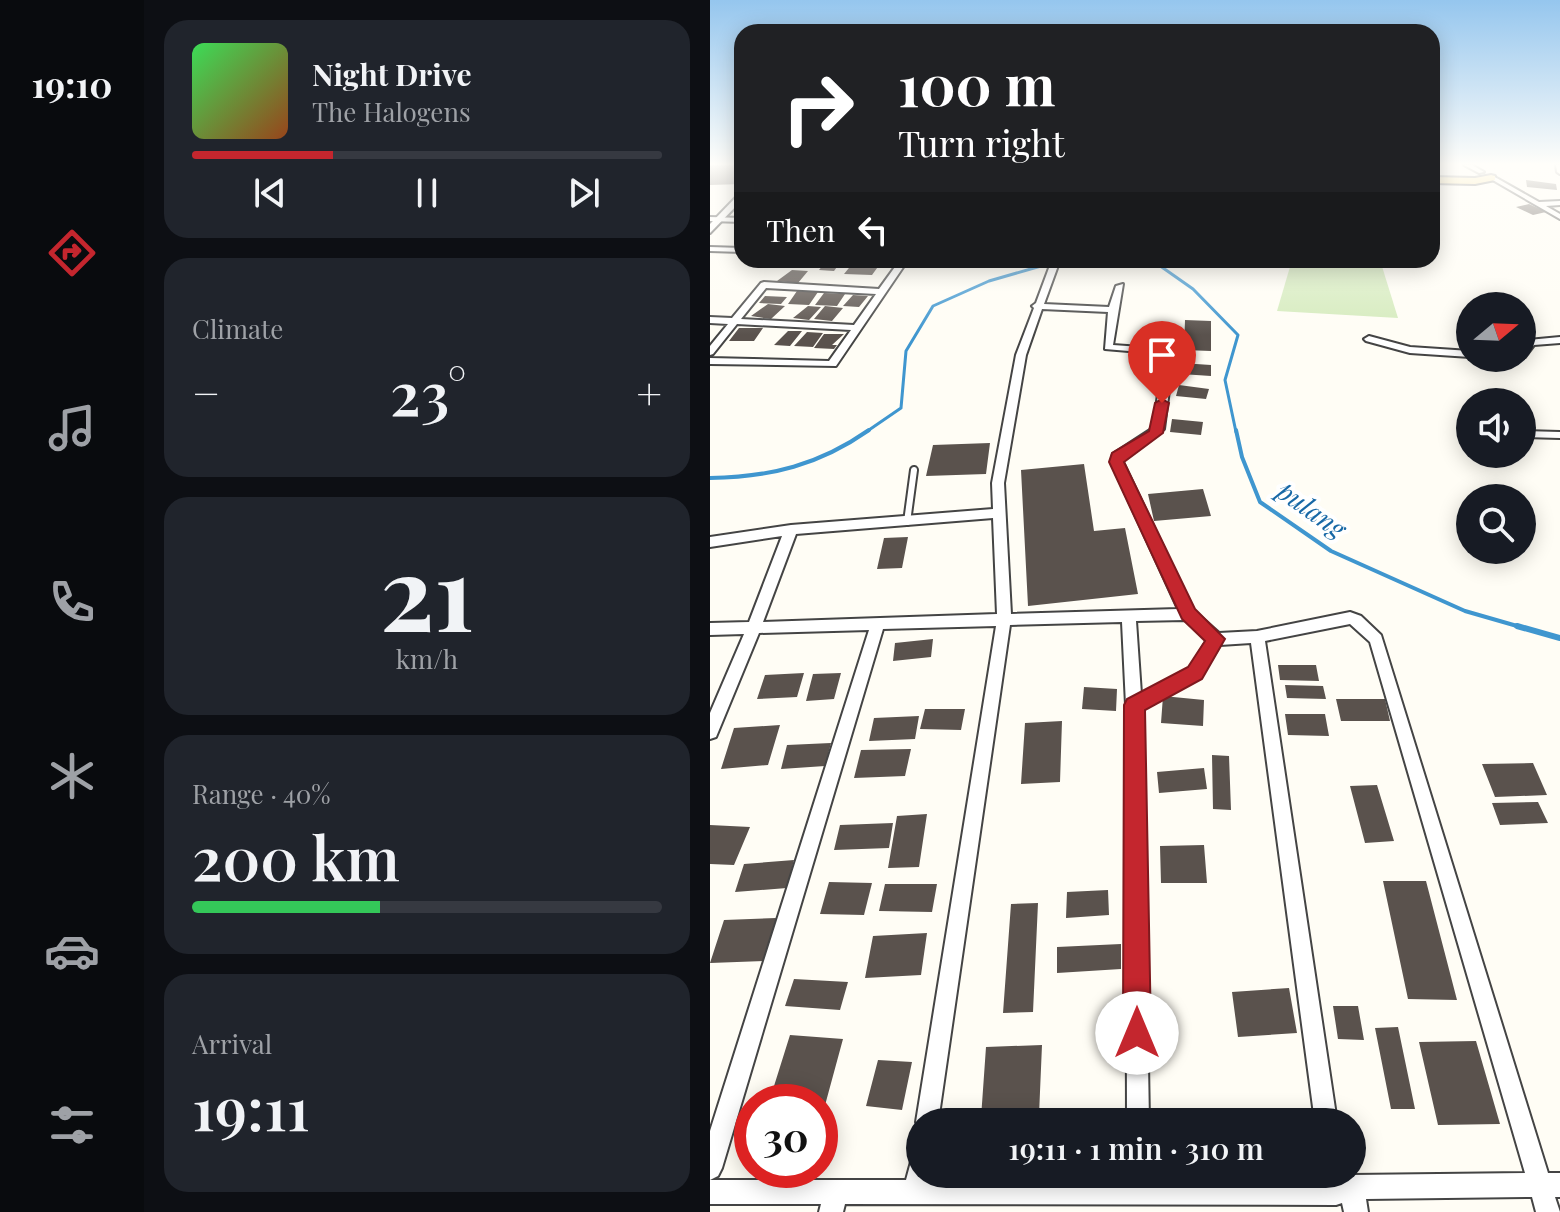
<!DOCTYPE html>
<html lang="en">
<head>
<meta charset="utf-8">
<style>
  body { margin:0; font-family:"Playfair Display",serif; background:#20242c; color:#f1f3f6; height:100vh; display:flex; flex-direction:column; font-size:30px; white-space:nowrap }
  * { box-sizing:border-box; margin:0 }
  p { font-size:26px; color:#9ea1a6 }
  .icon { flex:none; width:44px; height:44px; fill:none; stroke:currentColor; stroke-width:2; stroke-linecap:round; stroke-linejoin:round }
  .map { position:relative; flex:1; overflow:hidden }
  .panel { display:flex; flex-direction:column; gap:20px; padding:20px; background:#0d0f14; width:566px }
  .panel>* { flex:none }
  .top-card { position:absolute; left:24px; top:24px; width:706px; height:244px; border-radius:24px; box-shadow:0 4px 20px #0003; background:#202124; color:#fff; overflow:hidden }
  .needle { width:52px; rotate:71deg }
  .tools { position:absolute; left:746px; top:292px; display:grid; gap:16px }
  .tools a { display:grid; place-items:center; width:80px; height:80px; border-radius:50%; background:#171b24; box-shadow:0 4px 20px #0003; font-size:40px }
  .speed { position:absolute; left:24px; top:1084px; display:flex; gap:16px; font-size:40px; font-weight:700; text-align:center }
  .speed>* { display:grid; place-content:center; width:104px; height:104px; border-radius:50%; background:#171b24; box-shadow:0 4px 20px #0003; line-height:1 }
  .speed .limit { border:12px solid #d22; background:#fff; color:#111 }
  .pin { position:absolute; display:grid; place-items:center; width:68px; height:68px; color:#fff; margin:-82px -34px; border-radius:50% 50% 50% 0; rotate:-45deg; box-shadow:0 0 8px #0007 }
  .pin .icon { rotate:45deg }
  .me { position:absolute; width:88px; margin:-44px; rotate:0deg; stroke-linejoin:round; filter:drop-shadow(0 0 6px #0008) }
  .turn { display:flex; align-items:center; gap:28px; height:168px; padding:0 32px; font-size:36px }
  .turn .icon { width:104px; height:104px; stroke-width:2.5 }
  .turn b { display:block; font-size:56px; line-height:68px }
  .then { display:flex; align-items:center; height:76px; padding:0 32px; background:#0003; gap:16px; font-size:30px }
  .big { font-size:60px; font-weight:600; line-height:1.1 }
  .panel .widget { flex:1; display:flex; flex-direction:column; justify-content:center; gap:12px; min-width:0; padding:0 28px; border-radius:24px; background:#20242c }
  .panel .dial { align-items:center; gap:0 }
  .dial b { font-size:104px; line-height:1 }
  .song { display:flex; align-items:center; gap:24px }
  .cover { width:96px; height:96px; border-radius:12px; background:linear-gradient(135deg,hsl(130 70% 55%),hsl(20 70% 35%)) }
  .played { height:8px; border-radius:4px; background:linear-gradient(90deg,#c4262e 30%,#363941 30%) }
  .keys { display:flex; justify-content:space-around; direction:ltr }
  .heat { display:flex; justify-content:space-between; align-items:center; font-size:44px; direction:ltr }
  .charge { height:12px; border-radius:6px; background:linear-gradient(90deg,#34c759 40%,#363941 0) }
  .trip { position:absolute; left:196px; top:1108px; width:460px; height:80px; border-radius:40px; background:#171b24; box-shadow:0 4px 20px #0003; font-weight:600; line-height:80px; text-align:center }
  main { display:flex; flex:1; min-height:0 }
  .dock { display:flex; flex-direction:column; width:144px; justify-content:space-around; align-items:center; background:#090b0e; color:#9ea1a6 }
  .dock .icon { width:56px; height:56px }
  .dock .selected { color:#c4262e }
  .dock b { font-size:36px; color:#f1f3f6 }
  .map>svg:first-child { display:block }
  .green { fill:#d5ebbd }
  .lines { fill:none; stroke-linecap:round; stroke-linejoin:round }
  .stream-far2 { stroke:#3f96cf; stroke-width:3 }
  .stream-far1 { stroke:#3f96cf; stroke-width:4 }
  .stream { stroke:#3f96cf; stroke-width:6 }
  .building { fill:#5a524d }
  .service-casing { stroke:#444; stroke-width:10 }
  .minor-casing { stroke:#444; stroke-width:4 }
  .tertiary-casing { stroke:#444; stroke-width:4 }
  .primary-casing { stroke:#222; stroke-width:4 }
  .service { stroke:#fff; stroke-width:6 }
  .minor { fill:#fff; fill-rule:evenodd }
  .tertiary { fill:#fff; fill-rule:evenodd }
  .primary { fill:#f9d66b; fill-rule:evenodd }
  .route { fill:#c4262e; stroke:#7f191e; stroke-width:2 }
  .labels { text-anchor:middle; stroke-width:8; stroke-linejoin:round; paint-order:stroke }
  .water-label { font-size:26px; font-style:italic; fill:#1768a6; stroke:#fff }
</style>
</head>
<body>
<main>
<nav class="dock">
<b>19:10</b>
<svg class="icon selected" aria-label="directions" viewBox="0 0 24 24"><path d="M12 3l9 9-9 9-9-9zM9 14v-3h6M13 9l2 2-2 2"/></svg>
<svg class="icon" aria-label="music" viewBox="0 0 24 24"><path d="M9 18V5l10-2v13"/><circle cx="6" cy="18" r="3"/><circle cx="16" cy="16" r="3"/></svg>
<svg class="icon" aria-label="phone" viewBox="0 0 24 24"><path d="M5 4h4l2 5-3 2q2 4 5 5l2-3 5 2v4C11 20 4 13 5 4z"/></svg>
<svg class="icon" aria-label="climate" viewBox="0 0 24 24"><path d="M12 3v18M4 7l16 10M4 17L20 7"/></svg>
<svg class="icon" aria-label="car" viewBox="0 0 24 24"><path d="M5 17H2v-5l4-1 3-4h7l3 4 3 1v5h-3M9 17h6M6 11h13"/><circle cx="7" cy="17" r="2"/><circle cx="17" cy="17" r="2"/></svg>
<svg class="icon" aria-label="filters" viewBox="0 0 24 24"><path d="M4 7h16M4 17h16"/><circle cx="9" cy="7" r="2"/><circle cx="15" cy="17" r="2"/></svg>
</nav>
<section class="panel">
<div class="widget">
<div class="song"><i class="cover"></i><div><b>Night Drive</b><p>The Halogens</p></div></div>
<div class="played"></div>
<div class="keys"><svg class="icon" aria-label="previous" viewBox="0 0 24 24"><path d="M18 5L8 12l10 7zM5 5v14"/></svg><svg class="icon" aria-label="pause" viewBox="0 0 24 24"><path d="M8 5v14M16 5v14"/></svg><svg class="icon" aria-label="next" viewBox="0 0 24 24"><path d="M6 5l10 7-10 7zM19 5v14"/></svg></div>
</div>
<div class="widget"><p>Climate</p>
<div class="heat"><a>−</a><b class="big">23°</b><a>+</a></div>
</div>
<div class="widget dial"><b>21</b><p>km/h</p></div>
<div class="widget"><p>Range · 40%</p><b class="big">200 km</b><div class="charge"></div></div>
<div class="widget"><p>Arrival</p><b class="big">19:11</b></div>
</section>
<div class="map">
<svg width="850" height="1212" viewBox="0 0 850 1212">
  <rect width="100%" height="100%" fill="#fffdf5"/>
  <path class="green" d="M582,260H670L688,318L567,311Z"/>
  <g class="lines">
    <path class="stream-far2" d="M395,260L446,263L483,289L528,335L515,380L526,432
      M156,432L191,408L196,351L223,306L279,281L331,266L377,260"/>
    <path class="stream-far1" d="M526,430L532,457L550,502L621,551L755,611L814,628
      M0,478C61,477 109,465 159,430"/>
    <path class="stream" d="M807,626L850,638"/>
  </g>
  <path class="building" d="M0,165H32V184L0,185Z
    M816,180L846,184L847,190L817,187Z
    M819,204L836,212L823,215L806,207Z
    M117,260H132L124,271L109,270Z
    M143,263L170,264L162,275L134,274Z
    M82,270L98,271L88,283L67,281Z
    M87,291L108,292L99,305L78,304Z
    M114,293L135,294L127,306L105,305Z
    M143,295L158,296L149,307L133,306Z
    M55,296L77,297L71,304L49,303Z
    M58,304L75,306L61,319L41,316Z
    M98,306L111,307L99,320L83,318Z
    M115,306L133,308L122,321L104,319Z
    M475,320L501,321V351L474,350Z
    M29,328H53L44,341H19Z
    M78,331H92L80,346L64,345Z
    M97,332L113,333L103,347L84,346Z
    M114,334H134L122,345H127L124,349L104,348Z
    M471,363L501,365V376L471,374Z
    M469,385L499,389L496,399L466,396Z
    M462,419L493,422L491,435L460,432Z
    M280,443L276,474L216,476L223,445Z
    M374,464L384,531L415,528L428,594L318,606L311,470Z
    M493,489L501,516L444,521L438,494Z
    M198,537L192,568L167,569L174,538Z
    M223,639L221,657L183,661L185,643Z
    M568,665H606L609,681L570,680Z
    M94,673L87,697L47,699L55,675Z
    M131,673L124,699L96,701L103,674Z
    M575,685L613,686L616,699L577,698Z
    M374,687L407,689L406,711L372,709Z
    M453,696L494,700L493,726L451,723Z
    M626,699H675L680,721H631Z
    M215,709H255L251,730L210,729Z
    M575,714H615L619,736L578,735Z
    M209,716L205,739L159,741L164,718Z
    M352,721L350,782L311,784L315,723Z
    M70,725L58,765L11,769L24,728Z
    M121,743L115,766L71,769L77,745Z
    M201,749L195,776L144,778L151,750Z
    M502,755L519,756L521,810L503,809Z
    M823,763L837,795L785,797L772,764Z
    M494,768L497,789L449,793L447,772Z
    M667,785L684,841L655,843L640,786Z
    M828,802L838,823L790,825L782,803Z
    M217,814L209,867L178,868L187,816Z
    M183,823L179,848L124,850L130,825Z
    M0,825L40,827L24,865L0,864Z
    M494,845L497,883H451L450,846Z
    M84,860L77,888L25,892L34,864Z
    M673,881H716L747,1000L698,999Z
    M119,882L162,883L154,915L110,914Z
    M175,884H227L222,912L169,911Z
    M398,890L399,915L356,918L357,892Z
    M328,903L323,1012L293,1013L301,904Z
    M66,918L54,961L0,963L14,920Z
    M217,933L211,975L155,978L163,936Z
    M411,944V969L347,973V947Z
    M84,979L138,982L130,1010L75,1006Z
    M579,988L587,1033L528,1037L522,992Z
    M623,1006H648L654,1040L628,1039Z
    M688,1027L705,1109H681L665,1028Z
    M80,1035L133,1039L111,1120L110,1102H59Z
    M766,1041L790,1124L728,1125L709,1042Z
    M332,1045L329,1115L271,1118L276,1047Z
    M168,1060L202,1062L192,1110L156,1106Z"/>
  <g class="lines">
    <g class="service-casing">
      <path id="service" d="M812,434L850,435
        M197,522L204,470"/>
    </g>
    <g class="minor-casing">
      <path id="minor" d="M754,165H762L774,172L769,173Z
        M846,165H850V174L847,172Z
        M783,176L829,202L850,201V205L836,206L850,214V219L781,179Z
        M0,217L32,218V222L0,221Z
        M0,247L32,248V252L0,251Z
        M190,260H198L126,366L0,364V358L119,361L141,330L27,324L3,354L0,355V346L18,324L0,323V317L22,318L51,283L54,282L169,289ZM56,288L166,294L144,325L31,319Z
        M342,260H350L334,304L399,307L406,286L413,284L403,345L459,349L464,352L454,429L413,458V462L483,610L509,633L547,631L640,612L651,616L671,635L838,1173H850V1197H845L850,1212H826L822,1197L656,1199L658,1212H634L632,1203L626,1205L135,1204L133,1212H109L111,1204H0V1180H196L202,1158L210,1154V1174H221L220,1180L416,1181V1174H440V1181H612L611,1174H635V1178L642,1175L815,1173L660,642L640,624L555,641L627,1122H605L541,643L510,645L490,678L432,709L439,1122H417L416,705L412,622L300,625L228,1122H210V1130L206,1122L286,626L173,629L12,1168L8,1176L0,1180V1131L159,630L49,633L6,737L0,739V713L34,634L0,635V623L39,622L72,536L0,547V537L81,525L283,509L282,483L306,355L324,308L322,306L326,303ZM332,309L398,312L395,349L454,354L443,428L403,454L401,462L468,609L301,614L294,483L316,355ZM283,518L287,614L53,622L86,534ZM475,620L497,640L480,668L431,694L426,621Z
        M659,336L700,347L760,351V357L700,353L656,341L654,339Z
        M850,337V343L824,345L815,357L812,358V348L818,340Z
        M785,358H802L797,361Z"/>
    </g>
    <g class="tertiary-casing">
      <path id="tertiary" d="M32,191V200L0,233V224Z"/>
    </g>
    <g class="primary-casing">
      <path id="primary" d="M781,175L785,176V180L765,184L722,183V177L765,178Z"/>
    </g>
    <use href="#service" class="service"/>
    <use href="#minor" class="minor"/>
    <use href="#tertiary" class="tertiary"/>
    <use href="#primary" class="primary"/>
  </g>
  <linearGradient id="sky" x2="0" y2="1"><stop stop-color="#95c6ee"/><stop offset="0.49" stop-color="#fffefa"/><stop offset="1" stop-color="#fffefa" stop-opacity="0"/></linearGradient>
  <rect width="850" height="335" fill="url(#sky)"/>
  <path class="route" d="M452,399L459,403L453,433L414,462L485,609L515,639L492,679L435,710L441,1033L437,1043L427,1047L417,1043L413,1033L414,705L417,699L478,667L495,641L472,619L399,462L402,453L439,431L445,403Z"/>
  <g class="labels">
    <g class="water-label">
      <text transform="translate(601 510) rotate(35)" y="9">pulang</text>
    </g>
  </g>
</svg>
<div class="tools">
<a><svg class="needle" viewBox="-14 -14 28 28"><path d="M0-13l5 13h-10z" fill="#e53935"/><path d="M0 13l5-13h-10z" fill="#9ea1a6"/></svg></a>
<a><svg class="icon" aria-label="sound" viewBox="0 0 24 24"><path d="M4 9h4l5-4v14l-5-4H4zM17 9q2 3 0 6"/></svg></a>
<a><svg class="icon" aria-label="search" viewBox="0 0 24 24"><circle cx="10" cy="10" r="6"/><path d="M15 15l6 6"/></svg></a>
</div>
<div class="speed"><div class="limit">30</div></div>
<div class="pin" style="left:452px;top:403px;background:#d93025"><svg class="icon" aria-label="arrive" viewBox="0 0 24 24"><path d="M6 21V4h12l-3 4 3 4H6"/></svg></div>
<svg class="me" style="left:427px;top:1033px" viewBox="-20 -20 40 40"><circle r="19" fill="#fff"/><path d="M0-13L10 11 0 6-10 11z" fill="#c4262e"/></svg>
<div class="trip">19:11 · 1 min · 310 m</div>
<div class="top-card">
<div class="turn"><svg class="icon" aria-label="right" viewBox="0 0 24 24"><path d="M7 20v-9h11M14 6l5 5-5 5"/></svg><div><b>100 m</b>Turn right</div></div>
<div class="then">Then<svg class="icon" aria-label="left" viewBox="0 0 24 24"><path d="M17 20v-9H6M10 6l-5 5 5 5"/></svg></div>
</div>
</div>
</main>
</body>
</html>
